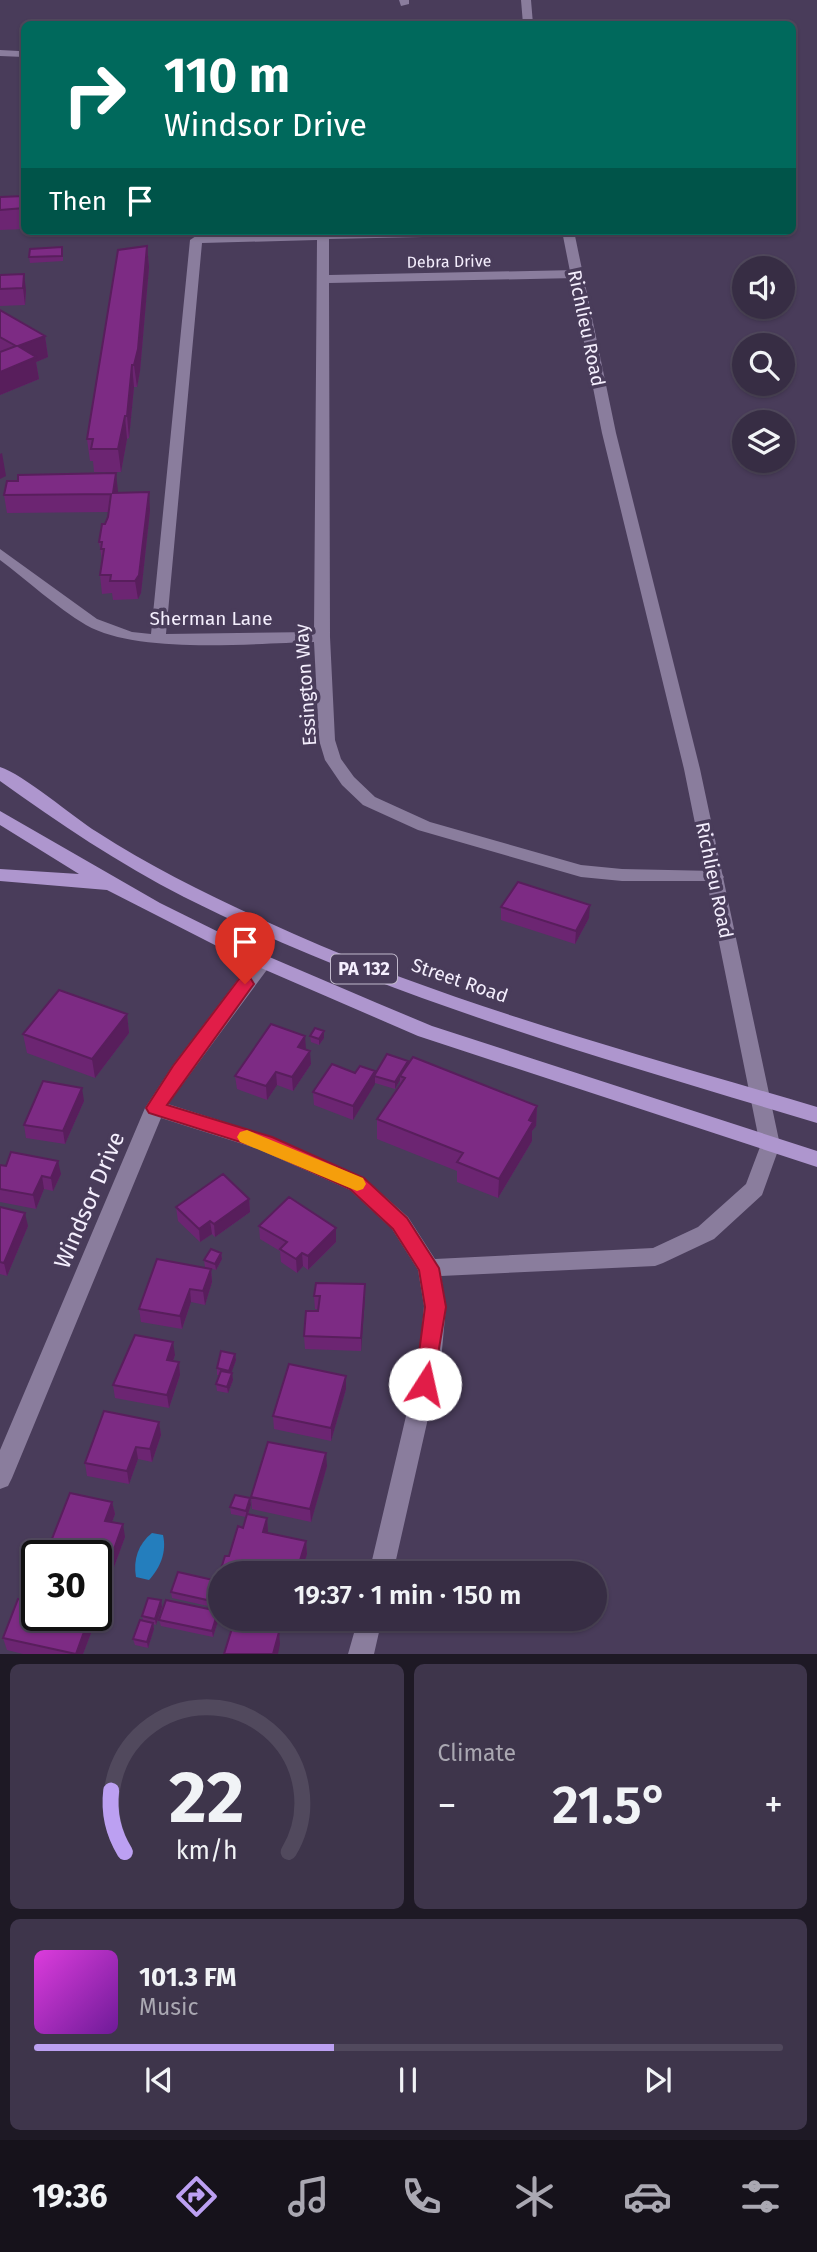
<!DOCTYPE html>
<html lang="en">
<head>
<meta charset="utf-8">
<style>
  body { margin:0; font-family:"Fira Sans",sans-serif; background:#3e354b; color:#f1f3f6; height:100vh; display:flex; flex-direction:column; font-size:26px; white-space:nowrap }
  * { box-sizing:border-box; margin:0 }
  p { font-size:23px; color:#aaa8b2 }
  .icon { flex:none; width:38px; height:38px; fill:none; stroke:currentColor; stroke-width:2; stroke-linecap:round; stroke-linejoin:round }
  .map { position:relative; height:1654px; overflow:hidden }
  .details { display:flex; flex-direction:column; gap:10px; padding:10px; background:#1e1925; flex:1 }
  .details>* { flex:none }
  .top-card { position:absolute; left:21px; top:21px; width:775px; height:214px; border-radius:10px; box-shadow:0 2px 5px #0004,0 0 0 2px #51495d; background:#00695c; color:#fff; overflow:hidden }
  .fabs { position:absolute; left:732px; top:256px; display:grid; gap:14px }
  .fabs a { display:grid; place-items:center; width:63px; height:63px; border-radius:50%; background:#372d44; box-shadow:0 2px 5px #0004,0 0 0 2px #51495d; font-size:35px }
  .speed { position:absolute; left:21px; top:1540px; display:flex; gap:14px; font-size:35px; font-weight:700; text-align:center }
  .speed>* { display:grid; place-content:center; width:91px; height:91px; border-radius:50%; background:#372d44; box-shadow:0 2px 5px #0004,0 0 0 2px #51495d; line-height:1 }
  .speed .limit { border:4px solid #111; border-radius:10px; background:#fff; color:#111 }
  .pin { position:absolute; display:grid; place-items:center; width:60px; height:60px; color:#fff; margin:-72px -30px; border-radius:50% 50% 50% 0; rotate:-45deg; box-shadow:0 0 7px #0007 }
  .pin .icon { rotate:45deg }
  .me { position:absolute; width:77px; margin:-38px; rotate:10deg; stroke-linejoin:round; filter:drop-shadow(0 0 5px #0008) }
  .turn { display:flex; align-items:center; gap:24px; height:147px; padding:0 28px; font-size:32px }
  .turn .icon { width:91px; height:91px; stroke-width:2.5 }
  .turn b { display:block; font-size:49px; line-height:60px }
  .then { display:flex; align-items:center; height:66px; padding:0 28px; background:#0003; gap:14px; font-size:26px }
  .big { font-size:52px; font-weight:600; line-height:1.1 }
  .details .tile { flex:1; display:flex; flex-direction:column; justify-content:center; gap:10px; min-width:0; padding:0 24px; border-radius:10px; background:#3e354b }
  .details .dial { align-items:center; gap:0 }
  .dial svg { height:182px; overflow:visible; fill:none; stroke:#51495d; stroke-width:7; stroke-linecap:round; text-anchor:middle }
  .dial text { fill:#f1f3f6; stroke:none }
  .song { display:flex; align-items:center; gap:21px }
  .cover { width:84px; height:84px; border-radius:10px; background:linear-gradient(135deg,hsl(300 70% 55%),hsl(280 70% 35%)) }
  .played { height:7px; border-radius:4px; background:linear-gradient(90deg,#bca0f2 40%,#51495d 40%) }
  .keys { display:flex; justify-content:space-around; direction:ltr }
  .heat { display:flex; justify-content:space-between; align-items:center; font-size:38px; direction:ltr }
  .details .tiles { flex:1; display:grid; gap:10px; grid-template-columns:1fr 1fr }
  .tile:last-child { grid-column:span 2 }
  .trip { position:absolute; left:208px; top:1561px; width:399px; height:70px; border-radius:35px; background:#372d44; box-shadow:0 2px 5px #0004,0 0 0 2px #51495d; font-weight:600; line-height:70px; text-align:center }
  .dock { display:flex; height:112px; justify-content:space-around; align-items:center; background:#16121b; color:#aaa8b2 }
  .dock .icon { width:49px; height:49px }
  .dock .current { color:#bca0f2 }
  .dock b { font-size:32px; color:#f1f3f6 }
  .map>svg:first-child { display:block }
  .water { fill:#247ebd }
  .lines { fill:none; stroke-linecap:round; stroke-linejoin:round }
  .minor { fill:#8a7d9d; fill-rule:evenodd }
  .secondary { fill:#8a7d9d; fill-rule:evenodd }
  .primary { fill:#ae96ce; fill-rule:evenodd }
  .wall { fill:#6c2572 }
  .shaded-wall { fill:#581e5c }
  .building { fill:#7d2b84; stroke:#581e5c; stroke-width:2 }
  .route { fill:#e11d48; stroke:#92132f; stroke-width:2 }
  .slow { fill:#f59e0b }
  .labels { text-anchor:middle; stroke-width:7; stroke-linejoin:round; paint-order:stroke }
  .far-street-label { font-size:16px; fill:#f4eefd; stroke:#493c5a }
  .shield { fill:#493c5a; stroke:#c1b9cc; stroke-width:2 }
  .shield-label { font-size:18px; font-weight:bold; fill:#f4eefd }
  .street-label { font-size:19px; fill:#f4eefd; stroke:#493c5a }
  .near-street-label { font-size:23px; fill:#f4eefd; stroke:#493c5a }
</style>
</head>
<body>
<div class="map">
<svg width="817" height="1654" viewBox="0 0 817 1654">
  <rect width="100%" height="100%" fill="#493c5a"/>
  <path class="water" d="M152,1533L163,1535C167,1552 160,1568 149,1580L136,1577C133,1560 138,1544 152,1533Z"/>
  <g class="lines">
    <path class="minor" d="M399,0H409V4L401,6Z
      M24,48V57L0,56V50L19,51Z
      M374,231L429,233L423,237L329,239V275L576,270L582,274L576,278L329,283L330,637L335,740L341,759L354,777L375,797L430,822L581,865L622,869L715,871L721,873L724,877L721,881H622L581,877L418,830L363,805L342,785L325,760L319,740L314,642C252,643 139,655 86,625C56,607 28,581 0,560V549L97,619L132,632L151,634L190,240L196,236ZM317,240L314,632L166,634L202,243Z
      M262,955L269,957L271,962L269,967L168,1104L272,1137L364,1178L408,1217L435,1259L653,1248L698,1227L746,1184L763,1139L770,1137L777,1139L780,1145L762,1195L714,1239L663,1263L655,1266L441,1276L446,1306L441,1361L393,1573H369L419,1361L424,1306L418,1270L392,1229L350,1190L258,1149L161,1118L12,1478L8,1486L0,1489V1450L145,1108L173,1065L255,957Z
      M358,1619H382L374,1654H348Z"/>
    <path class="secondary" d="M521,0H531L533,24H523Z
      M562,231H574L616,433L700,769L780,1145L777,1151L770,1153L763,1151L760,1145L684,769L602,433Z"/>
    <path class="primary" d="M0,767C23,774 73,817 97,832C159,872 227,904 294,934C462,1008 642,1055 817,1107V1123C602,1058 385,998 184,897C119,864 59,823 0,781Z
      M0,811L160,903L267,956L377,1003L432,1026L817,1151V1167L418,1036L254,965L107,890L0,881V869L79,874L0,825Z"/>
  </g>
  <path class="wall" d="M24,196V229L0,230V197Z
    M147,246L149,267L140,371L137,387H134L129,438L127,439L121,472H94L93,461H90L87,439Z
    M63,253V261L30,263L29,257Z
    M0,275L26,290L25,305L0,306Z
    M0,310L45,336L48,357L36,362L39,379L0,395Z
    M18,481L118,493L150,510L141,593L138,599L113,600L112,593L102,594L100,575L102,560L99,542L109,512L7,513L4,495Z
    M501,907L589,918L575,944L501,920Z
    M127,1014L129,1033L95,1078L27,1053L23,1034Z
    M310,1036L324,1038L319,1045L311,1042Z
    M306,1049L311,1064L293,1091L277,1085L267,1100L237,1089L235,1076Z
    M408,1065L537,1106L536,1126L532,1131V1141L498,1198L457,1182V1171L377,1139V1119L400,1084V1080L395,1089L375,1083L353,1120L314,1105L313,1092L355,1073L375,1074Z
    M84,1101L65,1144L26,1138L24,1125Z
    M0,1165L61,1174L53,1191L44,1189L36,1209L0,1202Z
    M249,1199L250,1212L215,1237L212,1234L200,1242L178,1221L176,1207Z
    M0,1207L28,1226L7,1276L0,1274Z
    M259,1226L336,1228V1242L308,1270L303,1266L297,1273L281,1262L280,1251L260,1239Z
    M221,1253L222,1259L216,1270L205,1267L204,1260Z
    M211,1269L212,1282L205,1305L191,1302L182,1329L141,1322L139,1309Z
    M365,1284V1297L361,1351L305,1349L304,1336L318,1311L319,1309H315L314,1296Z
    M235,1354L236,1360L231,1373L233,1380L228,1393L217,1391L216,1384L219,1375H217V1368Z
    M175,1355L173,1361L179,1362L180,1375L169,1408L115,1398L113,1385Z
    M346,1389L331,1441L274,1429L273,1416Z
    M159,1422L161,1435L152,1462L138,1459L129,1484L87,1476L85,1463Z
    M327,1466L311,1522L252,1509L251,1497Z
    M235,1495L250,1498L251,1505L248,1514L267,1518L268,1533L306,1541L307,1554L301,1573H220V1592L218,1578L225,1556H229L238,1526L243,1528L246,1517L231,1514L230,1507Z
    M112,1502L115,1514L112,1522L125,1537L111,1575L96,1572V1556H50L48,1549Z
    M214,1586L208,1606L172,1598L171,1592Z
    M161,1600L162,1607L156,1625L153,1624L154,1629L148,1648L135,1645L133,1639L143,1620L142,1616Z
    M219,1618L213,1637L161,1626L159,1620Z
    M96,1620L83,1654H23L7,1650L3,1638Z"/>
  <path class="shaded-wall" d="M147,246L149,267L140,371L137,387L134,365Z
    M24,274L26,290L25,305L23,288Z
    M45,336L48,357L36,362L39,379L0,395V372L18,346Z
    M132,365L134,387L129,438L127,416Z
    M125,416L127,439L121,472L118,449Z
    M2,453L6,476L0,479V454Z
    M116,473L118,491L116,511L113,493Z
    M149,492L150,510L141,593L138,599L135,581Z
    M590,905L589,918L575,944L576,931Z
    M127,1014L129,1033L95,1078L92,1059Z
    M324,1031V1038L319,1045V1039Z
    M305,1036L306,1049L298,1047Z
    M310,1051L311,1064L293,1091L292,1077Z
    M408,1061V1067L400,1076V1080L395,1089V1082Z
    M375,1071V1084L353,1120V1106Z
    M276,1072L277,1085L267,1100L266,1086Z
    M82,1088L84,1101L65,1144L63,1131Z
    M537,1106L536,1126L532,1131V1141L498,1198L499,1179L529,1120Z
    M58,1161L61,1174L53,1191L51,1178Z
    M42,1176L44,1189L36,1209L33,1195Z
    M249,1199L250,1212L215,1237L214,1224Z
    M25,1213L28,1226L7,1276L4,1263Z
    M210,1221L212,1234L200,1242L199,1229Z
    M336,1228V1242L308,1270V1256Z
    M221,1253L222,1259L216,1270L215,1264Z
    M302,1253L303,1266L297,1273L296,1259Z
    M211,1269L212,1282L205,1305L203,1291Z
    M365,1284V1297L361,1351V1338Z
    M190,1289L191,1302L182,1329L180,1316Z
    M173,1342L175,1355L169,1373L167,1360Z
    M235,1354L236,1360L230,1377L229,1371Z
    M179,1362L180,1375L169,1408L167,1395Z
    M232,1373L233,1380L228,1393L227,1387Z
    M346,1376V1389L331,1441V1428Z
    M159,1422L161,1435L152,1462L150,1449Z
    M136,1447L138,1459L129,1484L127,1471Z
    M326,1453L327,1466L311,1522L310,1509Z
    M250,1498L251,1505L247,1517L246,1511Z
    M112,1502L115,1514L108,1533L105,1521Z
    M267,1518L268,1531L264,1544L263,1532Z
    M123,1524L125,1537L111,1575L109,1563Z
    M306,1541L307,1554L301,1573H296Z
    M213,1580L214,1586L208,1606L207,1600Z
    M161,1600L162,1607L156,1625L155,1619Z
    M218,1611L219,1618L213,1637L212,1631Z
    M90,1615H94L96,1620L83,1654H76Z
    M153,1623L154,1629L148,1648L147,1642Z
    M279,1632L280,1644L278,1654H273Z"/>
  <path class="building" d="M24,196V208L0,210V197Z
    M147,246L138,349L134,365H132L127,416H125L118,449H91L93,439H87L118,250Z
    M62,247V256L29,257L30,249Z
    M24,274L23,288L0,289V275Z
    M0,310L45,336L18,346L36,357L0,372V352L16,346L0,337Z
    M116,473L113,493L149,492L139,575L135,581H110L111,575H100L104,549H101L102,542H99L102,524H105L108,517L111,494L4,495L7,481H18V475Z
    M518,882L590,905L576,931L501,907Z
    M59,990L127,1014L92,1059L23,1034Z
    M271,1024L305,1036L298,1047L310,1051L292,1077L276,1072L266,1086L235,1076Z
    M315,1028L324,1031L319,1039L310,1036Z
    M387,1054L408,1061L395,1082L374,1076Z
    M413,1057L537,1106L529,1120L533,1122L499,1179L457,1162L463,1153L377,1119L405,1078L400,1076Z
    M332,1064L355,1073L360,1066L375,1071L353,1106L313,1092Z
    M43,1081L82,1088L63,1131L24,1125Z
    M11,1152L58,1161L51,1178L42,1176L33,1195L0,1189V1165L6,1166Z
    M223,1174L249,1199L214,1224L210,1221L199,1229L176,1207Z
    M289,1197L336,1228L308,1256L302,1253L296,1259L280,1249L287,1242L259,1226Z
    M0,1207L25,1213L4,1263L0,1262Z
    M211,1249L221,1253L215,1264L204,1260Z
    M157,1259L211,1269L203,1291L190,1289L180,1316L139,1309Z
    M316,1283L365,1284L361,1338L304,1336L306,1311H318L320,1296H314Z
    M135,1335L173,1342L167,1360L179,1362L167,1395L113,1385Z
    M221,1351L235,1354L229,1371L217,1368Z
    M289,1364L346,1376L331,1428L273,1416Z
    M221,1371L232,1373L227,1387L216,1384Z
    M104,1411L159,1422L150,1449L136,1447L127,1471L85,1463Z
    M268,1442L326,1453L310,1509L251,1497Z
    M70,1493L112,1502L105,1521L123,1524L109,1563L96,1560V1556H77L48,1549Z
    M235,1495L250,1498L246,1511L230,1507Z
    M247,1514L267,1518L263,1532L306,1541L296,1573H220V1581L218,1578L225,1556H229L238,1526L243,1528Z
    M178,1572L213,1580L207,1600L171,1592Z
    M37,1579V1615H90L76,1654L3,1638L18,1599L27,1601Z
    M148,1598L161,1600L155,1619L142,1616Z
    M166,1600L218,1611L212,1631L159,1620Z
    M140,1620L153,1623L147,1642L133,1639Z
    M234,1622L279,1632L273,1654H224Z"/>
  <path class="route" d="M245,977L251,979L254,984L251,988L167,1105L272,1137L364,1178L407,1218L439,1268L446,1307L432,1390L425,1393L418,1390L415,1384L425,1307L419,1270L393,1229L350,1189L259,1148L149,1113L146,1108L173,1066L239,979Z"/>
  <path class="slow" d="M247,1130L363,1178L366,1184L363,1189L357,1191L240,1142L237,1137L240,1132Z"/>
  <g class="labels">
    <g class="far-street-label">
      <text transform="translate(449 261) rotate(-1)" y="6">Debra Drive</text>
    </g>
    <rect class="shield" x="331" y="954.5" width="66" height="29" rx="5"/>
    <g class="shield-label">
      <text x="364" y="975">PA 132</text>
    </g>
    <g class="street-label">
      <text transform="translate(587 328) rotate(78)" y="7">Richlieu Road</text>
      <text x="211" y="625">Sherman Lane</text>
      <text transform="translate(305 685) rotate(-94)" y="7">Essington Way</text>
      <text transform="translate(715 880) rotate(78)" y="7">Richlieu Road</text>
      <text transform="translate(460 980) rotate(19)" y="7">Street Road</text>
    </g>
    <g class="near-street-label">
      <text transform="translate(89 1200) rotate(-67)" y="8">Windsor Drive</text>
    </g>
  </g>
</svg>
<div class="fabs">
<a><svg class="icon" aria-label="sound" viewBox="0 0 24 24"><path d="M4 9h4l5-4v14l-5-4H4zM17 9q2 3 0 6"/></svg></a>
<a><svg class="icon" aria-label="search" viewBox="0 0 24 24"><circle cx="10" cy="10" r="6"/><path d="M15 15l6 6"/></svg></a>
<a><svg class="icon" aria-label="layers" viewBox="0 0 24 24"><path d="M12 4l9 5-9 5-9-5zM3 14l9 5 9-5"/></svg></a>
</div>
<div class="speed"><div class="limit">30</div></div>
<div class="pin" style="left:245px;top:984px;background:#d93025"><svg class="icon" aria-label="arrive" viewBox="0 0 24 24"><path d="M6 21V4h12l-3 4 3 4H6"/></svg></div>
<svg class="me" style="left:425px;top:1384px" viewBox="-20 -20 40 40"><circle r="19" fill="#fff"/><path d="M0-13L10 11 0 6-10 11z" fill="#e11d48"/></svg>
<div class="trip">19:37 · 1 min · 150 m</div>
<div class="top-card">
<div class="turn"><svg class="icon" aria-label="right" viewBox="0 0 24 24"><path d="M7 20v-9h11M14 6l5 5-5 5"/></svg><div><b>110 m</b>Windsor Drive</div></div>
<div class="then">Then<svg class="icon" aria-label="arrive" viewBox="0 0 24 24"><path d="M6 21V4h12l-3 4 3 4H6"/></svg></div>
</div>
</div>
<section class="details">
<div class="tiles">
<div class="tile dial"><svg viewBox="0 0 100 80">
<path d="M14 69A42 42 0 1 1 86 69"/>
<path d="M14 69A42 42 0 0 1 8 42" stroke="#bca0f2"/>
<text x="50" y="56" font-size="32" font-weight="700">22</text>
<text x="50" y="72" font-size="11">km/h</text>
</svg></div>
<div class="tile"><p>Climate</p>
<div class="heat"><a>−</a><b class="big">21.5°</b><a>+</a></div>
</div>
<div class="tile">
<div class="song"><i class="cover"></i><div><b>101.3 FM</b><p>Music</p></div></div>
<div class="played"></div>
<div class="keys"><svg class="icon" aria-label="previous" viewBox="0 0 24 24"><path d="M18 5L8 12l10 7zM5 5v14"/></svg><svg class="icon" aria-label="pause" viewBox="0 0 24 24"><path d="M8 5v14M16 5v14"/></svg><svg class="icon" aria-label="next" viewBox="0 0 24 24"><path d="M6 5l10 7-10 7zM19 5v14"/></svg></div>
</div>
</div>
</section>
<nav class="dock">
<b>19:36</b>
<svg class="icon current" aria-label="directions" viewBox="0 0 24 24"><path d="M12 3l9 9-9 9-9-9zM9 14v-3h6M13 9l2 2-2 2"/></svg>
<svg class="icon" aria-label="music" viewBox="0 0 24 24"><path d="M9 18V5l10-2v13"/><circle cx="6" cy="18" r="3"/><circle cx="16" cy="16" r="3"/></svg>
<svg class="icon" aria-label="phone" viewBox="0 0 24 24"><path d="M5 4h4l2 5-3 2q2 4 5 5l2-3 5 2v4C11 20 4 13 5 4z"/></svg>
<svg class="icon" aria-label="climate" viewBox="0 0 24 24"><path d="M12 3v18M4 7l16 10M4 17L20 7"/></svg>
<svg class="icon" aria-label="car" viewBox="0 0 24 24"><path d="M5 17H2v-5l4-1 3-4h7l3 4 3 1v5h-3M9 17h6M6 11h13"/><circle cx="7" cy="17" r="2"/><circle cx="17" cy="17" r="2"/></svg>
<svg class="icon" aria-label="filters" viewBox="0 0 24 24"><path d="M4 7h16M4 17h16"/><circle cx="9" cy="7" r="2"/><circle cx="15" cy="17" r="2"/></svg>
</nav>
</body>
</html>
